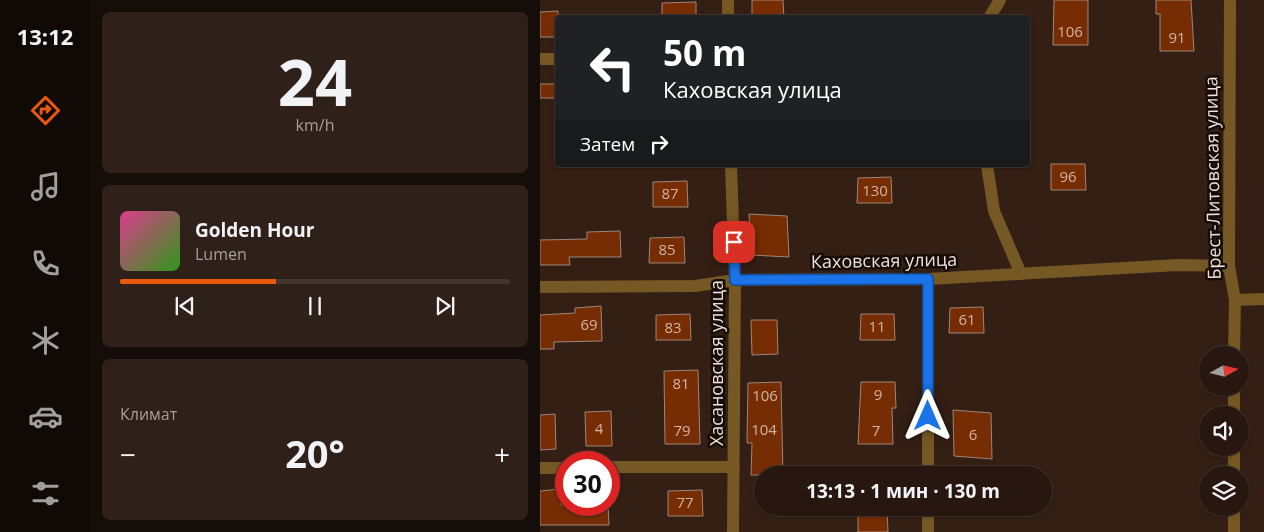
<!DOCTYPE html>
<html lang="ru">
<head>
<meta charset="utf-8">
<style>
  body { margin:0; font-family:"Open Sans",sans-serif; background:#2f2019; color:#f1f3f6; height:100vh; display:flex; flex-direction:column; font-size:19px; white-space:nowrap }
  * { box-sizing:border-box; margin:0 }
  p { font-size:16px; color:#a49f9f }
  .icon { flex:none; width:28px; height:28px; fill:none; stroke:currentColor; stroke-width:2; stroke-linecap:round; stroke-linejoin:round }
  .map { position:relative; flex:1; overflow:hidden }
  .drawer { display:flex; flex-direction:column; gap:12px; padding:12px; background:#150d09; width:450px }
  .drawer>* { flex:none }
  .hud { position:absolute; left:15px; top:15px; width:475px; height:152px; border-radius:5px; box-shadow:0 1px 4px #0004,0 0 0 1px #433630; background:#202124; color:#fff; overflow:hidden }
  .needle { width:32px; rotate:82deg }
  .buttons { position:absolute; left:659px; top:346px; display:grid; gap:10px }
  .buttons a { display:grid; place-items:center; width:50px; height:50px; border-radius:50%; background:#271710; box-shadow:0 1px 4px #0004,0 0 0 1px #433630; font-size:25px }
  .speed { position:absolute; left:15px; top:451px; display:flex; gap:10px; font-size:25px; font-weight:700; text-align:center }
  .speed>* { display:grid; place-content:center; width:65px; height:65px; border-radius:50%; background:#271710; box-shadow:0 1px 4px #0004,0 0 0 1px #433630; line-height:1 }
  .speed .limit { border:8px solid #d22; background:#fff; color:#111 }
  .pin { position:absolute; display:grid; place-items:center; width:42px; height:42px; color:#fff; margin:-21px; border-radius:10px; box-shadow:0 2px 8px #0006 }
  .me { position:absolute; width:55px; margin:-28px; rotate:0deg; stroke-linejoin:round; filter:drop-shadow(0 0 4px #0008) }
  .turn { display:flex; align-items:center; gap:18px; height:105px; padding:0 25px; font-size:22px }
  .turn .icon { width:65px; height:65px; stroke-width:2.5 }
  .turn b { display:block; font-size:35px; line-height:42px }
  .then { display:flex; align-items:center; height:48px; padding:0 25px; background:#0003; gap:10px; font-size:19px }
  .big { font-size:38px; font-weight:700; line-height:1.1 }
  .drawer .card { flex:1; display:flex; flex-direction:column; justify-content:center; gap:8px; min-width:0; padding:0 18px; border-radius:8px; background:#2f2019 }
  .drawer .dial { align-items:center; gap:0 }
  .dial b { font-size:65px; line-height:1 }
  .song { display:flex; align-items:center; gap:15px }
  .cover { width:60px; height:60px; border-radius:8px; background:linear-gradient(135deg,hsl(330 70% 55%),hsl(110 70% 35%)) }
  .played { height:5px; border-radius:2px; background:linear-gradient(90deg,#ea580c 40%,#433630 40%) }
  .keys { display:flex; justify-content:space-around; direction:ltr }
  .heat { display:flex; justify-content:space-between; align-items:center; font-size:28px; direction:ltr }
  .trip { position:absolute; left:214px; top:466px; width:298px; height:50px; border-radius:25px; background:#271710; box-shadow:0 1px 4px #0004,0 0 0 1px #433630; font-weight:700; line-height:50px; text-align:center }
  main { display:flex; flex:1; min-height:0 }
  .tabs { display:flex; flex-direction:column; width:90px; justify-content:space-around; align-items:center; background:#100906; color:#a49f9f }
  .tabs .icon { width:35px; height:35px }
  .tabs .selected { color:#ea580c }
  .tabs b { font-size:22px; color:#f1f3f6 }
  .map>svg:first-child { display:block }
  .building { fill:#772d03; stroke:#a08579 }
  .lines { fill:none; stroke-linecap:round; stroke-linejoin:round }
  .minor { stroke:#765825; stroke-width:12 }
  .route-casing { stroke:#114b97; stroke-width:12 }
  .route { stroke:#1a73e8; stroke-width:9 }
  .labels { text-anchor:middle; stroke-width:5; stroke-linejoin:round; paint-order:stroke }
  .number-label { font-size:15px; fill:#d1b3a4 }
  .street-label { font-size:18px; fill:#efe0d9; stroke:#150b07 }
</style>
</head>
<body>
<main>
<nav class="tabs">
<b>13:12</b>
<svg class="icon selected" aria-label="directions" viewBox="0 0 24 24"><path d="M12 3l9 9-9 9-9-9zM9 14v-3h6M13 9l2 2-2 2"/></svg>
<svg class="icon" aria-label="music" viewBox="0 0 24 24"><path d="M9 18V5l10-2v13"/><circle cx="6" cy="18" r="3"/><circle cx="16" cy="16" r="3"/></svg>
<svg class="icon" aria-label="phone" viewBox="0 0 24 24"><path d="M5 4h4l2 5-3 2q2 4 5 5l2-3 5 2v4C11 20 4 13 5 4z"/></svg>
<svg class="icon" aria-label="climate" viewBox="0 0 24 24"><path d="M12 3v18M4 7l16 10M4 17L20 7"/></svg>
<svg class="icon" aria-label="car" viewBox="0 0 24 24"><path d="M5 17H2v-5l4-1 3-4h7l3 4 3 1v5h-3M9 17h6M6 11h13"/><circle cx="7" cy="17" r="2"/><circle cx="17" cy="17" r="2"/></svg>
<svg class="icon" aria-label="filters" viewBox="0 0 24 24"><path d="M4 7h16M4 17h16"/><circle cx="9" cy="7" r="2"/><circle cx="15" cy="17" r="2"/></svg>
</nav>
<section class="drawer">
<div class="card dial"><b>24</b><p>km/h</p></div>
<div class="card">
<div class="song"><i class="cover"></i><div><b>Golden Hour</b><p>Lumen</p></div></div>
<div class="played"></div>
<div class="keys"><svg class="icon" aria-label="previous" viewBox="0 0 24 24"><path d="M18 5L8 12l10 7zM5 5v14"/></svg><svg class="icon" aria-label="pause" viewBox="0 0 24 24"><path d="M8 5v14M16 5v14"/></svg><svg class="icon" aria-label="next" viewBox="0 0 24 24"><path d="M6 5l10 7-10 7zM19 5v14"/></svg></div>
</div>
<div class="card"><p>Климат</p>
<div class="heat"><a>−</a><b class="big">20°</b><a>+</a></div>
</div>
</section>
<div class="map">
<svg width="724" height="532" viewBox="0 0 724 532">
  <rect width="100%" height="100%" fill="#341f15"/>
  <path class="building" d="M212,0H243L244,18H212Z
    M514,0H548V45H513Z
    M616,0H651L654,51H620V14H616Z
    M156,2V18H122V3Z
    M18,11V37H0V12Z
    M0,84H18V98H0Z
    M511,164H545L546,190H511Z
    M351,177L352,203H317L318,178Z
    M147,181L148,207H113V182Z
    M209,214L247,216L249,257L211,255Z
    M80,231L81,257H29L30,265H0V240L47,239V232Z
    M144,237L145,263H109L110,238Z
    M61,306L62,341L14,342V349H0V315L35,313V308Z
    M443,307L444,333H409L410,308Z
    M150,314L151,340H116V315Z
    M321,314H354L355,340H320Z
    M211,320H237L238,354L212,355Z
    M158,370L160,444H125L124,371Z
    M241,382L243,475H211L212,443H207L208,383Z
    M321,382H355L356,408H352L353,444H318Z
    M413,410L451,413L452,459L414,456Z
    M71,411L72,446H46L45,412Z
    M15,414L16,449L0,450V415Z
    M21,489V505H68L69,525H0V491Z
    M162,490L163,516H128V491Z
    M318,508H347L348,532H318Z"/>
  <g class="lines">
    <path class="minor" d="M690,0L689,266L695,300L694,355
      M188,18V0
      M449,18L460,0
      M0,59H18
      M191,165L195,280L193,532
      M447,165L454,211L481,274
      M0,287L155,286L195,280L388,279L638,265L689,266
      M695,300L724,299
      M694,415V388
      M69,467H194
      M0,468H26
      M388,475V279
      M694,475V448
      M388,532V508
      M694,532V508"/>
  </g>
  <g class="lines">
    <g class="route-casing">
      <path id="route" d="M194,242L195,280L388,279V416"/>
    </g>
    <use href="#route" class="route"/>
  </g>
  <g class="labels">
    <g class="number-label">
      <text x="530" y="37">106</text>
      <text x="637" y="43">91</text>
      <text x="528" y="182">96</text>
      <text x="335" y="196">130</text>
      <text x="130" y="199">87</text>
      <text x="127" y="255">85</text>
      <text x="427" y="325">61</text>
      <text x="49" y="330">69</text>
      <text x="337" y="332">11</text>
      <text x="133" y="333">83</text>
      <text x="141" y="389">81</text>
      <text x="338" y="400">9</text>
      <text x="225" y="401">106</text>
      <text x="59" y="434">4</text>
      <text x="224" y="435">104</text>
      <text x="142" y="436">79</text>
      <text x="336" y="436">7</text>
      <text x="433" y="440">6</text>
      <text x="145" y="508">77</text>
    </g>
    <g class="street-label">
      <text transform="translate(673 178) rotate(-91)" y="6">Брест-Литовская улица</text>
      <text transform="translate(344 261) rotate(-1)" y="6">Каховская улица</text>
      <text transform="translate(177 363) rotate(-90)" y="6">Хасановская улица</text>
    </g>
  </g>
</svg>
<div class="buttons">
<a><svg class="needle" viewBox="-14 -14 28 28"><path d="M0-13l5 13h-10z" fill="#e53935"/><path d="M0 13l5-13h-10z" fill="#a49f9f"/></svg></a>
<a><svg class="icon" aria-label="sound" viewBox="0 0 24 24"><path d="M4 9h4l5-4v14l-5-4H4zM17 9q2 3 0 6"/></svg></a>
<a><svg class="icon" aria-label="layers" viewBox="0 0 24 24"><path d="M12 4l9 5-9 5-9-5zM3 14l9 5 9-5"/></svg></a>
</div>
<div class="speed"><div class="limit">30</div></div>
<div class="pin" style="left:194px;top:242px;background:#d93025"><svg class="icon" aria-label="arrive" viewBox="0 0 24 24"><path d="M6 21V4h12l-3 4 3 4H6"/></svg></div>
<svg class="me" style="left:388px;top:416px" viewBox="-20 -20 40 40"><path d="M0-17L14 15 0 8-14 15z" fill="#1a73e8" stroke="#fff" stroke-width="4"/></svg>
<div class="trip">13:13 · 1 мин · 130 m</div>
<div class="hud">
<div class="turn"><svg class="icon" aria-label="left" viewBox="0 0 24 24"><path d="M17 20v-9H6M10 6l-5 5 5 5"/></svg><div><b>50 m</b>Каховская улица</div></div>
<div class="then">Затем<svg class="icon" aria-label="right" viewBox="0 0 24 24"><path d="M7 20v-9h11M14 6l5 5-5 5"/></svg></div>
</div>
</div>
</main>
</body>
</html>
